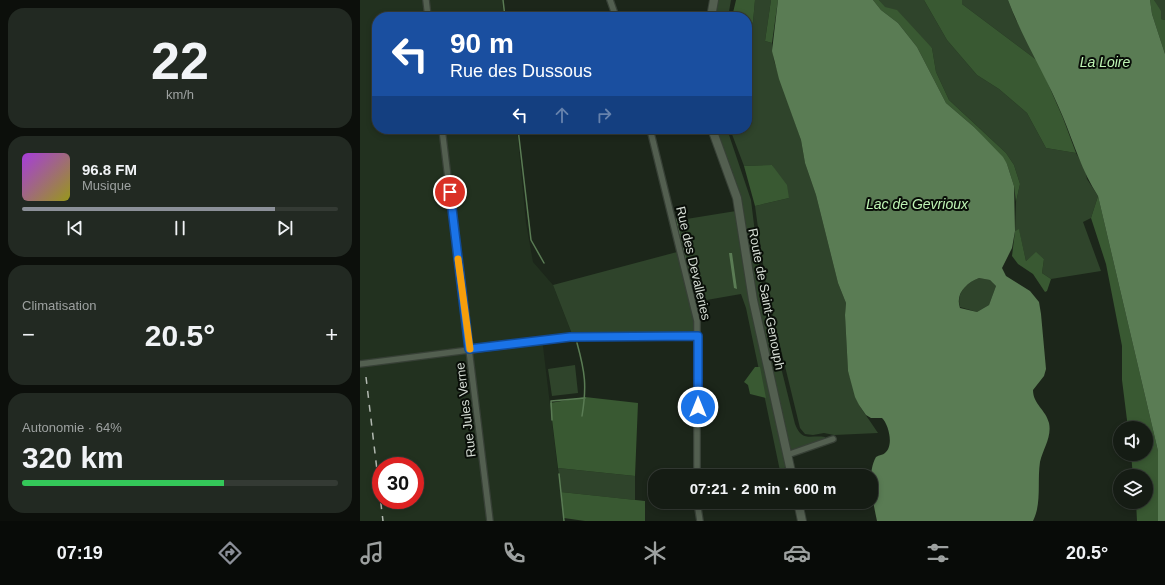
<!DOCTYPE html>
<html lang="fr">
<head>
<meta charset="utf-8">
<style>
  body { margin:0; font-family:Arial,sans-serif; background:#222922; color:#f1f3f6; height:100vh; display:flex; flex-direction:column; font-size:15px; white-space:nowrap }
  * { box-sizing:border-box; margin:0 }
  p { font-size:13px; color:#9da1a0 }
  .icon { flex:none; width:22px; height:22px; fill:none; stroke:currentColor; stroke-width:2; stroke-linecap:round; stroke-linejoin:round }
  .map { position:relative; flex:1; overflow:hidden }
  .drawer { display:flex; flex-direction:column; gap:8px; padding:8px; background:#0c0f0b; width:360px }
  .drawer>* { flex:none }
  .hud { position:absolute; left:12px; top:12px; width:380px; height:122px; border-radius:16px; box-shadow:0 2px 6px #0003,0 0 0 1px #343a34; background:#1a4fa0; color:#fff; overflow:hidden }
  .fabs { position:absolute; left:753px; top:421px; display:grid; gap:8px }
  .fabs a { display:grid; place-items:center; width:40px; height:40px; border-radius:50%; background:#151c14; box-shadow:0 2px 6px #0003,0 0 0 1px #343a34; font-size:20px }
  .speed { position:absolute; left:12px; top:457px; display:flex; gap:8px; font-size:20px; font-weight:700; text-align:center }
  .speed>* { display:grid; place-content:center; width:52px; height:52px; border-radius:50%; background:#151c14; box-shadow:0 2px 6px #0003,0 0 0 1px #343a34; line-height:1 }
  .speed .limit { border:6px solid #d22; background:#fff; color:#111 }
  .pin { position:absolute; display:grid; place-items:center; width:34px; height:34px; color:#fff; margin:-17px; border:2px solid #fff; border-radius:50%; box-shadow:0 1px 4px #0007 }
  .me { position:absolute; width:44px; margin:-22px; rotate:0deg; stroke-linejoin:round; filter:drop-shadow(0 0 3px #0008) }
  .turn { display:flex; align-items:center; gap:14px; height:84px; padding:0 12px; font-size:18px }
  .turn .icon { width:52px; height:52px; stroke-width:2.5 }
  .turn b { display:block; font-size:28px; line-height:34px }
  .lanes { display:flex; align-items:center; height:38px; padding:0 12px; background:#0003; justify-content:center; gap:20px; direction:ltr }
  .lanes .off { opacity:.35 }
  .big { font-size:30px; font-weight:800; line-height:1.1 }
  .drawer .card { flex:1; display:flex; flex-direction:column; justify-content:center; gap:6px; min-width:0; padding:0 14px; border-radius:16px; background:#222922 }
  .drawer .dial { align-items:center; gap:0 }
  .dial b { font-size:52px; line-height:1 }
  .song { display:flex; align-items:center; gap:12px }
  .cover { width:48px; height:48px; border-radius:6px; background:linear-gradient(135deg,hsl(280 70% 55%),hsl(60 70% 35%)) }
  .played { height:4px; border-radius:2px; background:linear-gradient(90deg,#8c9099 80%,#343a34 80%) }
  .keys { display:flex; justify-content:space-around; direction:ltr }
  .heat { display:flex; justify-content:space-between; align-items:center; font-size:22px; direction:ltr }
  .charge { height:6px; border-radius:3px; background:linear-gradient(90deg,#34c759 64%,#343a34 0) }
  .trip { position:absolute; left:288px; top:469px; width:230px; height:40px; border-radius:16px; background:#151c14; box-shadow:0 2px 6px #0003,0 0 0 1px #343a34; font-weight:800; line-height:40px; text-align:center }
  .tabs { display:flex; height:64px; justify-content:space-around; align-items:center; background:#080b08; color:#9da1a0 }
  .tabs .icon { width:28px; height:28px }
  .tabs .on { color:#8c9099 }
  .tabs b { font-size:18px; color:#f1f3f6 }
  main { display:flex; flex:1; min-height:0 }
  .map>svg:first-child { display:block }
  .built { fill:#22311f; fill-rule:evenodd }
  .green { fill:#2f442b }
  .forest { fill:#395932 }
  .water { fill:#5a7c54; fill-rule:evenodd }
  .lines { fill:none; stroke-linecap:round; stroke-linejoin:round }
  .stream { stroke:#5a7c54; stroke-width:1.5 }
  .street-casing { stroke:#374036; stroke-width:8 }
  .secondary-casing { stroke:#374036; stroke-width:10 }
  .street { stroke:#535f50; stroke-width:5.5 }
  .secondary { stroke:#535f50; stroke-width:8 }
  .rail { stroke:#b2b9b1; stroke-width:1.5; stroke-dasharray:7 7; stroke-linecap:butt }
  .route-casing { stroke:#114b97; stroke-width:10 }
  .route { stroke:#1a73e8; stroke-width:7 }
  .slow { stroke:#f59e0b; stroke-width:7 }
  .labels { text-anchor:middle; stroke-width:4; stroke-linejoin:round; paint-order:stroke }
  .street-label { font-size:13px; fill:#d4dbd3; stroke:#090e08 }
  .water-label { font-size:14px; font-style:italic; fill:#bef4b4; stroke:#090e08 }
</style>
</head>
<body>
<main>
<section class="drawer">
<div class="card dial"><b>22</b><p>km/h</p></div>
<div class="card">
<div class="song"><i class="cover"></i><div><b>96.8 FM</b><p>Musique</p></div></div>
<div class="played"></div>
<div class="keys"><svg class="icon" aria-label="previous" viewBox="0 0 24 24"><path d="M18 5L8 12l10 7zM5 5v14"/></svg><svg class="icon" aria-label="pause" viewBox="0 0 24 24"><path d="M8 5v14M16 5v14"/></svg><svg class="icon" aria-label="next" viewBox="0 0 24 24"><path d="M6 5l10 7-10 7zM19 5v14"/></svg></div>
</div>
<div class="card"><p>Climatisation</p>
<div class="heat"><a>−</a><b class="big">20.5°</b><a>+</a></div>
</div>
<div class="card"><p>Autonomie · 64%</p><b class="big">320 km</b><div class="charge"></div></div>
</section>
<div class="map">
<svg width="805" height="521" viewBox="0 0 805 521">
  <rect width="100%" height="100%" fill="#1c261a"/>
  <path class="built" d="M0,0H142L144,17H17V129H157L166,223L173,262L193,285L212,334L182,338L204,521H0ZM21,466H55V500H21Z"/>
  <path class="green" d="M356,0H371L368,17H353Z
    M395,0H411L405,41L412,43L414,61L441,140L445,163L456,195L478,283L486,303L485,315L488,371L499,405L518,433L474,435L464,433L453,435L445,434L440,428L407,292L395,206L429,198L412,165L384,166L370,129H387V34L393,22Z
    M519,0H564L587,40L617,75L639,89L667,113L686,148L716,153L725,169L727,179L738,196L731,218L723,222L741,271L691,279L682,273L684,259L676,253L666,261L659,230L655,231L656,202L660,184L654,165L646,153L589,100L576,72L572,48L524,7Z
    M602,0H648L655,18L678,61L602,4Z
    M794,0H805V20L801,19Z
    M355,129H367L391,200L400,274L412,331L435,424C442,442 449,435 465,437V439L432,451L429,450L398,310L379,190Z
    M376,211L426,467L420,471L386,308L381,294L335,302L314,221Z
    M317,252C321,267 339,320 333,332L328,334H212L193,285Z
    M619,278L630,280L636,286L629,305L617,312L600,307C596,293 606,283 619,278Z
    M215,365L218,393L192,396L188,369Z
    M198,468L275,476V500L201,492Z"/>
  <path class="forest" d="M376,0H395L393,22L387,35V17H372Z
    M411,0H418L412,43L405,41Z
    M513,0H519L525,7L537,10L572,48L576,72L589,100L646,153L654,165L660,184L656,202L654,186L647,164L614,127L586,103L557,47L538,23L521,10Z
    M564,0H602V4L678,61L703,118L716,153L686,148L667,113L639,89L617,75L587,40Z
    M790,0H794L801,11V19L805,20V54L792,14Z
    M412,165L427,185L429,198L395,206L384,166Z
    M738,196L798,451V521H777L776,502H786V476H773L771,454H786V428H768L762,380V346L746,264L731,218Z
    M659,229L666,261L676,252L684,259L682,273L691,279L687,291L685,292L673,274L658,264L652,256L655,231Z
    M395,367H400L406,398L390,394L388,385L384,382Z
    M225,397L278,403L275,476L198,468L190,403Z
    M201,492L285,501V521H225L204,518Z"/>
  <path class="water" d="M418,0H513L521,10L538,23L557,47L586,103L614,127L643,157L647,164L654,186L655,231L652,248L642,268L646,276L670,291L679,302L681,314L686,369L684,376L673,390C673,404 686,410 689,423C692,437 683,449 680,462C677,482 682,503 673,521H517C513,501 506,475 516,457C519,455 523,455 525,453C534,446 529,425 522,418H511L506,415L499,405L495,397L488,371L485,315L486,303L478,283L456,195L445,163L441,140L419,79L412,51ZM619,278L630,280L636,286L629,305L617,312L600,308C595,294 606,283 619,278Z
    M648,0H790L792,14L805,54V521H798V451L738,196C722,171 714,144 703,117C687,77 663,40 648,0Z
    M369,253H372L377,289L374,288Z"/>
  <g class="lines">
    <path class="stream" d="M143,0L145,17
      M158,129L171,240L184,263
      M295,129V131
      M316,219L320,237
      M321,241L325,258
      M217,343C225,372 227,386 222,416
      M192,420L191,401L225,398
      M199,474L204,521"/>
    <g class="street-casing">
      <path id="street" d="M66,0L68,17
        M250,0L256,17
        M82,129L130,521
        M290,129L337,321V476
        M0,364L210,337L338,336
        M427,455L473,439
        M405,476L431,473
        M337,502L340,521"/>
    </g>
    <g class="secondary-casing">
      <path id="secondary" d="M351,17L354,0
        M352,129L377,198L393,300L432,476
        M438,502L442,521"/>
    </g>
    <use href="#street" class="street"/>
    <use href="#secondary" class="secondary"/>
    <path class="rail" d="M6,377L23,521"/>
  </g>
  <g class="lines">
    <g class="route-casing">
      <path id="route" d="M90,192L109,349L210,337L338,336V407"/>
    </g>
    <use href="#route" class="route"/>
    <path class="slow" d="M98,259L110,349"/>
  </g>
  <g class="labels">
    <g class="street-label">
      <text transform="translate(334 263) rotate(77)" y="5">Rue des Devalleries</text>
      <text transform="translate(407 299) rotate(79)" y="5">Route de Saint-Genouph</text>
      <text transform="translate(105 410) rotate(-97)" y="5">Rue Jules Verne</text>
    </g>
    <g class="water-label">
      <text x="745" y="67">La Loire</text>
      <text x="557" y="209">Lac de Gevrioux</text>
    </g>
  </g>
</svg>
<div class="fabs">
<a><svg class="icon" aria-label="sound" viewBox="0 0 24 24"><path d="M4 9h4l5-4v14l-5-4H4zM17 9q2 3 0 6"/></svg></a>
<a><svg class="icon" aria-label="layers" viewBox="0 0 24 24"><path d="M12 4l9 5-9 5-9-5zM3 14l9 5 9-5"/></svg></a>
</div>
<div class="speed"><div class="limit">30</div></div>
<div class="pin" style="left:90px;top:192px;background:#d93025"><svg class="icon" aria-label="arrive" viewBox="0 0 24 24"><path d="M6 21V4h12l-3 4 3 4H6"/></svg></div>
<svg class="me" style="left:338px;top:407px" viewBox="-20 -20 40 40"><circle r="17" fill="#1a73e8" stroke="#fff" stroke-width="3"/><path d="M0-11L8 9 0 5-8 9z" fill="#fff"/></svg>
<div class="trip">07:21 · 2 min · 600 m</div>
<div class="hud">
<div class="turn"><svg class="icon" aria-label="left" viewBox="0 0 24 24"><path d="M17 20v-9H6M10 6l-5 5 5 5"/></svg><div><b>90 m</b>Rue des Dussous</div></div>
<div class="lanes"><svg class="icon" aria-label="left" viewBox="0 0 24 24"><path d="M17 20v-9H6M10 6l-5 5 5 5"/></svg><svg class="icon off" aria-label="ahead" viewBox="0 0 24 24"><path d="M12 20V5M6 11l6-6 6 6"/></svg><svg class="icon off" aria-label="right" viewBox="0 0 24 24"><path d="M7 20v-9h11M14 6l5 5-5 5"/></svg></div>
</div>
</div>
</main>
<nav class="tabs">
<b>07:19</b>
<svg class="icon on" aria-label="directions" viewBox="0 0 24 24"><path d="M12 3l9 9-9 9-9-9zM9 14v-3h6M13 9l2 2-2 2"/></svg>
<svg class="icon" aria-label="music" viewBox="0 0 24 24"><path d="M9 18V5l10-2v13"/><circle cx="6" cy="18" r="3"/><circle cx="16" cy="16" r="3"/></svg>
<svg class="icon" aria-label="phone" viewBox="0 0 24 24"><path d="M5 4h4l2 5-3 2q2 4 5 5l2-3 5 2v4C11 20 4 13 5 4z"/></svg>
<svg class="icon" aria-label="climate" viewBox="0 0 24 24"><path d="M12 3v18M4 7l16 10M4 17L20 7"/></svg>
<svg class="icon" aria-label="car" viewBox="0 0 24 24"><path d="M5 17H2v-5l4-1 3-4h7l3 4 3 1v5h-3M9 17h6M6 11h13"/><circle cx="7" cy="17" r="2"/><circle cx="17" cy="17" r="2"/></svg>
<svg class="icon" aria-label="filters" viewBox="0 0 24 24"><path d="M4 7h16M4 17h16"/><circle cx="9" cy="7" r="2"/><circle cx="15" cy="17" r="2"/></svg>
<b>20.5°</b>
</nav>
</body>
</html>
